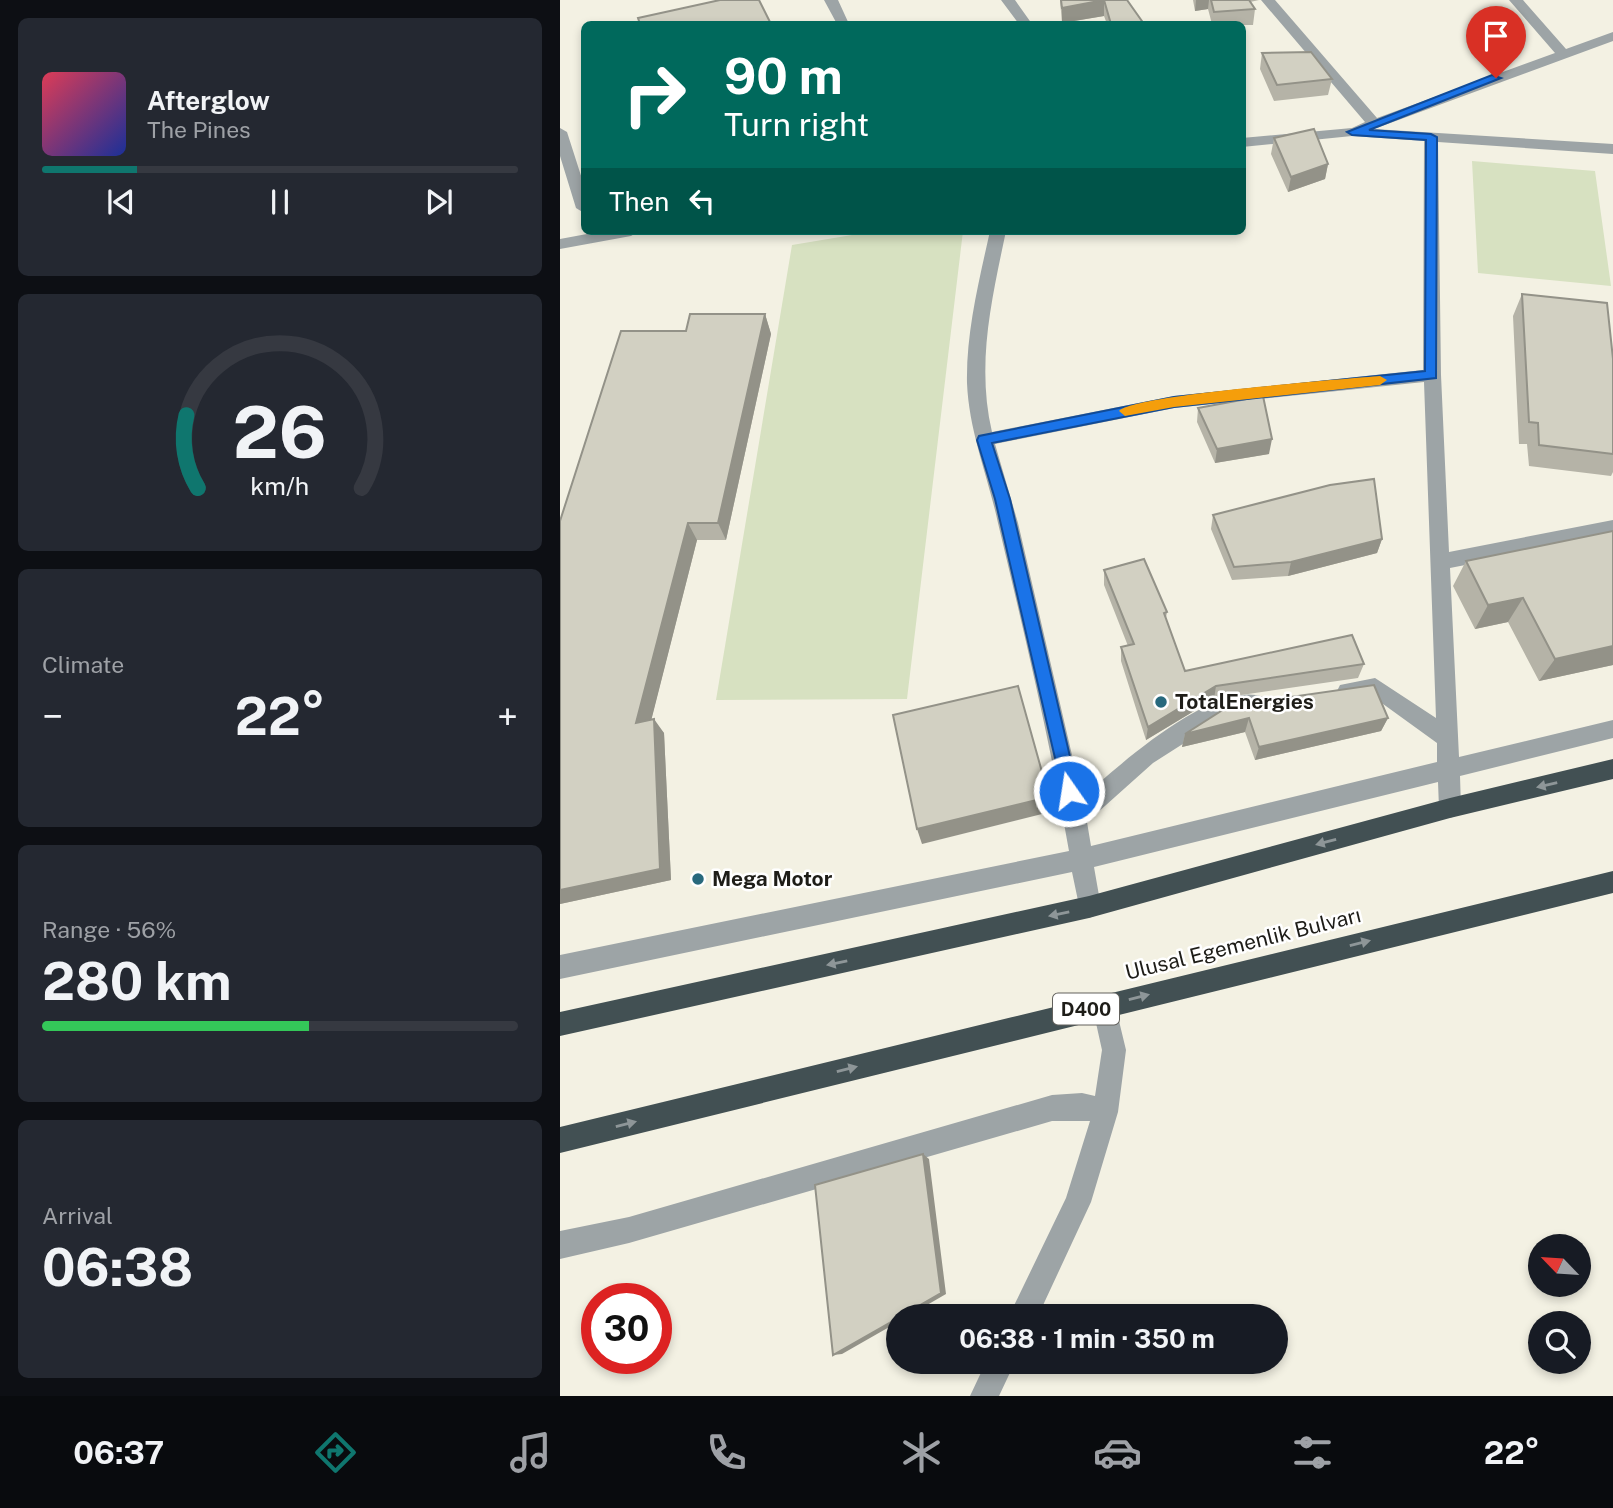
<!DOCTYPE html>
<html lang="en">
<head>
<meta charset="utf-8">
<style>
  body { margin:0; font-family:"Public Sans",sans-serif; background:#242831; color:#f1f3f6; height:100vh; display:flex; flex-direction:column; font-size:26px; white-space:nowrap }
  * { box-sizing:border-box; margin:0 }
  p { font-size:23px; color:#9ea1a6 }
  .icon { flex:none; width:38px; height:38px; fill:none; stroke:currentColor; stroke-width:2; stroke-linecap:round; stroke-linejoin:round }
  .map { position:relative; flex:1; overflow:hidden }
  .side { display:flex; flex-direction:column; gap:18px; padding:18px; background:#0d0f14; width:560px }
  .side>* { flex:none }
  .banner { position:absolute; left:21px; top:21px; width:665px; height:214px; border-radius:10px; box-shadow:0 4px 10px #0003; background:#00695c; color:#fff; overflow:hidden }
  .needle { width:46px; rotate:295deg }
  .controls { position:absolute; left:968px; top:1234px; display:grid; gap:14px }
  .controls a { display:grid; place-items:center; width:63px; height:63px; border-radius:50%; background:#171b24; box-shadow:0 4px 10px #0003; font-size:35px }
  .speed { position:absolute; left:21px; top:1283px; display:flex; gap:14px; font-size:35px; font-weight:700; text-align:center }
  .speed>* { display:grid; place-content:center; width:91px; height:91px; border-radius:50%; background:#171b24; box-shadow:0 4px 10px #0003; line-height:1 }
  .speed .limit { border:10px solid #d22; background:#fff; color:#111 }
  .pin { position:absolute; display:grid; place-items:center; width:60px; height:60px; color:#fff; margin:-72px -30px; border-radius:50% 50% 50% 0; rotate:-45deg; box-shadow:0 0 7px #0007 }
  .pin .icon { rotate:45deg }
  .me { position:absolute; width:77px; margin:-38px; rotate:347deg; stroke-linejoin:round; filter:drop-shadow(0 0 5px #0008) }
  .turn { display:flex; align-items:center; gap:24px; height:147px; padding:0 28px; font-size:32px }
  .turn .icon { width:91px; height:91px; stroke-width:2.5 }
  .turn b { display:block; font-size:49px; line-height:60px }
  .then { display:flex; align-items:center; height:66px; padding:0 28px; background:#0003; gap:14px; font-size:26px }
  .big { font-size:52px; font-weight:700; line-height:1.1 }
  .side .card { flex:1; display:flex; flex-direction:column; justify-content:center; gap:10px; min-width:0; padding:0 24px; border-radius:10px; background:#242831 }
  .side .dial { align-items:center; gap:0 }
  .dial svg { height:182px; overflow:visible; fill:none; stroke:#363941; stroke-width:7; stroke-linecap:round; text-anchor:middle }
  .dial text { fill:#f1f3f6; stroke:none }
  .song { display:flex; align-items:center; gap:21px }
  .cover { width:84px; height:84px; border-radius:10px; background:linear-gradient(135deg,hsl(350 70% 55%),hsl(230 70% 35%)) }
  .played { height:7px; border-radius:4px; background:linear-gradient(90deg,#0f766e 20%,#363941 20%) }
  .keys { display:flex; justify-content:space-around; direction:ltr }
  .heat { display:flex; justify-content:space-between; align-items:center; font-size:38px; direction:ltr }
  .charge { height:10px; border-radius:5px; background:linear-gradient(90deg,#34c759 56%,#363941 0) }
  .trip { position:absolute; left:326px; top:1304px; width:402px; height:70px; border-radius:35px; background:#171b24; box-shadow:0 4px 10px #0003; font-weight:700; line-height:70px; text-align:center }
  .tab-bar { display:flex; height:112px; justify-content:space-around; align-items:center; background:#090b0e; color:#9ea1a6 }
  .tab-bar .icon { width:49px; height:49px }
  .tab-bar .selected { color:#0f766e }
  .tab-bar b { font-size:32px; color:#f1f3f6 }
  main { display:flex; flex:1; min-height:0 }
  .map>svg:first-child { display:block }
  .green { fill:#d7e1c1 }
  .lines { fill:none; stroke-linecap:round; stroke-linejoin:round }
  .minor { fill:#9da4a6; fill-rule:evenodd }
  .highway { fill:#425053; fill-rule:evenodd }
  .wall { fill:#b5b3a7 }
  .shaded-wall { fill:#939288 }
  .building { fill:#d2d0c2; stroke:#939288; stroke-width:2 }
  .oneway { fill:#8e9698 }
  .route { fill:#1a73e8; stroke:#114b97; stroke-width:2 }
  .slow { fill:#f59e0b }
  .poi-dot { fill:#28697d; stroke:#fff; stroke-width:2.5 }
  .labels { text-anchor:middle; stroke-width:5; stroke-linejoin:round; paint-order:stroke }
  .shield { fill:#fff; stroke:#62615d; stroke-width:2 }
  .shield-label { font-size:19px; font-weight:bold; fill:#1e1d18 }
  .poi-label { font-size:21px; font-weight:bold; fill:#1e1d18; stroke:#fff; text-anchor:start }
  .street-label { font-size:21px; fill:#1e1d18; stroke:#fff }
</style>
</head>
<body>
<main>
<section class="side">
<div class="card">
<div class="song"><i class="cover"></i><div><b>Afterglow</b><p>The Pines</p></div></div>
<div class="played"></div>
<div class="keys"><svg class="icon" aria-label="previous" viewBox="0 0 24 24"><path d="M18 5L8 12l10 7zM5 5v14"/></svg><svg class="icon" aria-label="pause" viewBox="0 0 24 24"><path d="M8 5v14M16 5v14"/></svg><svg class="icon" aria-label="next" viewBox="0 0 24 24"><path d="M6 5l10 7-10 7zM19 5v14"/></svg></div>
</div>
<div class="card dial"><svg viewBox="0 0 100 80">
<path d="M14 69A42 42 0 1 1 86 69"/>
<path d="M14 69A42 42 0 0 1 9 37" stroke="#0f766e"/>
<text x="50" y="56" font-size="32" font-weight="700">26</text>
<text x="50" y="72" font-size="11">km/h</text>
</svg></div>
<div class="card"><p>Climate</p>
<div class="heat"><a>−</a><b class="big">22°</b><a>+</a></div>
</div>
<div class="card"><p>Range · 56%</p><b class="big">280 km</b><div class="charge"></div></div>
<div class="card"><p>Arrival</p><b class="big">06:38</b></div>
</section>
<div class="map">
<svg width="1053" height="1396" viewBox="0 0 1053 1396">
  <rect width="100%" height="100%" fill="#f3f1e3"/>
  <path class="green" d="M912,161L1035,171L1051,286L918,273Z
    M316,231H403L347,699L156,700L232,245Z"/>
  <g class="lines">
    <path class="minor" d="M264,0H278L289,24H277Z
      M441,0H455L472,24H459Z
      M701,0H715L817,118L995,53L949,0H963L1006,49L1053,32V41L814,129L1053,144V154L878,142L881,375L889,552L1053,520V536L890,568L899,757L1053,720V738L900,776L901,808L898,815L890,818L882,815L879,808L878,782L534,867L541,907L537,915L529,918L521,915L512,872L0,979V955L509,851C490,741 464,632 438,523C428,476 409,432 407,383C406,332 419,281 430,231H446C432,298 416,364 432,432L614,396L863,370L864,141L792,136L682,147V138L792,128L805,122ZM864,382L876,718L815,678L780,685L777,691L780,697L787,700L812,696L877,743V762L531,846L527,822L593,763L665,717L703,709L707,703L703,697C654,679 557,767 522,798L458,523L435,444L614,408Z
      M0,128L7,132L24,185V213L16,208L0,156Z
      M43,231H79L71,236L0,249V239Z
      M544,993L553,996L566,1050L558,1112L531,1202L478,1316H449L506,1198L530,1121H492L69,1243L0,1259V1231L69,1217L492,1095L522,1093L535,1096L542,1050L532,1005L535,996Z
      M426,1362H455L439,1396H410Z"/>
    <path class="highway" d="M1053,759V779L890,818L529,918L0,1036V1012L529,896L890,798Z
      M1053,871V893L0,1153V1127Z"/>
  </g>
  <path class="wall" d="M500,0H567L584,24H547L544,16L502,23Z
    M633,0H699L690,2L695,9L693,25H682L652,24L648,9L635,11Z
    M702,53L772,79L768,95L714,101L700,69Z
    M714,138L768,164L765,179L728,192L711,154Z
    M962,294L1053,359V472L1051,476L969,466L967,444H959L953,316Z
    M205,314L211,334L166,540H137L91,720L104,733L111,880L0,904V521Z
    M638,408L709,454L655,463L637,422Z
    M653,515L822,539L817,553L728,576L672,580L651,529Z
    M1053,531V665L979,681L948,622L915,629L893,586L906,561Z
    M544,570L607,612L606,618L625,671L804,664L798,678L654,699L586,740L561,661V647L568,646L544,585Z
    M669,706L828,718L821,731L695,760L685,732L622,747L625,734Z"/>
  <path class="shaded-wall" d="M544,0V16L502,23V8Z
    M636,0H649L648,9L635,11Z
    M768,164L765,179L728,192L731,177Z
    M205,314L211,334L166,540L158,523Z
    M712,439L709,454L655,463L657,449Z
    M128,523L137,540L87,737L76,723Z
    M822,539L817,553L728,576L731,562Z
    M963,598L948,622L915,629L928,605Z
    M1053,646V665L979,681L995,659Z
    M656,686L654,699L586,740L588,727Z
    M689,718L685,732L622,747L625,734Z
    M828,718L821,731L695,760L699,747Z
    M94,719L104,733L111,880L0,904V890Z
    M489,797L490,812L362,844L357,829Z
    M363,1154L369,1159L386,1294L348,1316H341Z
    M338,1318V1322L282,1354L273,1355Z"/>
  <path class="building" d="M160,0H199L211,24H80L78,18Z
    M501,0H544L502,8Z
    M544,0H567L584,24H551Z
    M651,0H689L695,9L654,12Z
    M751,52L772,79L717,85L702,53Z
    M754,129L768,164L731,177L714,138Z
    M962,294L1047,303L1053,359V454L979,445L978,423L969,422Z
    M130,314H205L158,523H128L76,723L94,719L100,869L0,890V521L61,331H126Z
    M703,396L712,439L657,449L638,408Z
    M814,479L822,539L731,562L674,567L653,515L770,485Z
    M1053,531V646L995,659L963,598L928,605L906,561Z
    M584,559L607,612L604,613L625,671L792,635L804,664L656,686L588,727L561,647L574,644L544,570Z
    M814,685L828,718L699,747L689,718L625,734L669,706Z
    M458,686L489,797L357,829L333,715Z
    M363,1154L381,1293L341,1316H338V1318L273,1355L255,1185Z"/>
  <defs><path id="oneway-solid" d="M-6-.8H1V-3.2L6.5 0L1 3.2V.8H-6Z" transform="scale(1.75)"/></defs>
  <g class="oneway">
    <use href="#oneway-solid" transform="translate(987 785) rotate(167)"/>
    <use href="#oneway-solid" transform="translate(766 842) rotate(165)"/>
    <use href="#oneway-solid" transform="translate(499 914) rotate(168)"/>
    <use href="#oneway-solid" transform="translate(800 943) rotate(-14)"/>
    <use href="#oneway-solid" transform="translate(277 963) rotate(168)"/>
    <use href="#oneway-solid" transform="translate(579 997) rotate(-14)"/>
    <use href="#oneway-solid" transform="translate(287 1069) rotate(-14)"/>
    <use href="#oneway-solid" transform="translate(66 1124) rotate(-14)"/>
  </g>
  <path class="route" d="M932,75L941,78L809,130L871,134L877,137L876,378L614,407L432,443L450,499L518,791L515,797L509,799L504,797L435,499L417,440L419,436L614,397L865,371L866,140L792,135L787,132Z"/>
  <path class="slow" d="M820,376L827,380L820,385L614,407L565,416L559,411C572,395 785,379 820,376Z"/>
  <g class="poi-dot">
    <circle cx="601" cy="702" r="7"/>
    <circle cx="138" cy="879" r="7"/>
  </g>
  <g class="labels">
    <rect class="shield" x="493" y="993.5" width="66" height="31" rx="5"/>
    <g class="shield-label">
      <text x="526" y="1016">D400</text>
    </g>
    <g class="poi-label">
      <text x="615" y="709">TotalEnergies</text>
      <text x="152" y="886">Mega Motor</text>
    </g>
    <g class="street-label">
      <text transform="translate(683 944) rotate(-14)" y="7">Ulusal Egemenlik Bulvarı</text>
    </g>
  </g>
</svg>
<div class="controls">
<a><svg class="needle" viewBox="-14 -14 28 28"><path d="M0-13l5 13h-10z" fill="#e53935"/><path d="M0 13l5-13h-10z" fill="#9ea1a6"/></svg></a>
<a><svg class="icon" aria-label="search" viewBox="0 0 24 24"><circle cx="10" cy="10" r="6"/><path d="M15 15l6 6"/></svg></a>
</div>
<div class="speed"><div class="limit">30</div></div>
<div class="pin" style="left:936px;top:78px;background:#d93025"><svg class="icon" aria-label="arrive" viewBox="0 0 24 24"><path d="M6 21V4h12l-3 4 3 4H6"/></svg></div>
<svg class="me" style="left:509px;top:791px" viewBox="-20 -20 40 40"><circle r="17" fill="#1a73e8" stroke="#fff" stroke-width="3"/><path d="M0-11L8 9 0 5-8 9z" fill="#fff"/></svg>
<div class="trip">06:38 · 1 min · 350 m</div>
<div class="banner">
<div class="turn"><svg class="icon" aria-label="right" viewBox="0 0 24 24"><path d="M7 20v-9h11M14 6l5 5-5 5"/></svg><div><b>90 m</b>Turn right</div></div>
<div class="then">Then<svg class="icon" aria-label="left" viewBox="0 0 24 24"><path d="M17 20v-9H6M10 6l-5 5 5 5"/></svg></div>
</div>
</div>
</main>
<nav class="tab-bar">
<b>06:37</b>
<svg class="icon selected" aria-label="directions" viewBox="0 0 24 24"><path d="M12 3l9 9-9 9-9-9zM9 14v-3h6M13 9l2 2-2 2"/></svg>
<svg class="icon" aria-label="music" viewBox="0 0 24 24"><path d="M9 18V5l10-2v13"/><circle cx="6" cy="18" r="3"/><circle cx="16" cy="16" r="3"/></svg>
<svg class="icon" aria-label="phone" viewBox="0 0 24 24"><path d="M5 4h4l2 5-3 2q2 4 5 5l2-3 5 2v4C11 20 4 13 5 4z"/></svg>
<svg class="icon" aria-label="climate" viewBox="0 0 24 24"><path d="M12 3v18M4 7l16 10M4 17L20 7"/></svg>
<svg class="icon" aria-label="car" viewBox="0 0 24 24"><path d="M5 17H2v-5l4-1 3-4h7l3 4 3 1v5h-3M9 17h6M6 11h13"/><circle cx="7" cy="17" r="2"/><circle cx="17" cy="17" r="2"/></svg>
<svg class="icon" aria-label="filters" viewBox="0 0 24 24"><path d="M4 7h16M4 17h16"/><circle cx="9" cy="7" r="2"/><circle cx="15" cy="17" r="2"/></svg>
<b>22°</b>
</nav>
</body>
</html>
